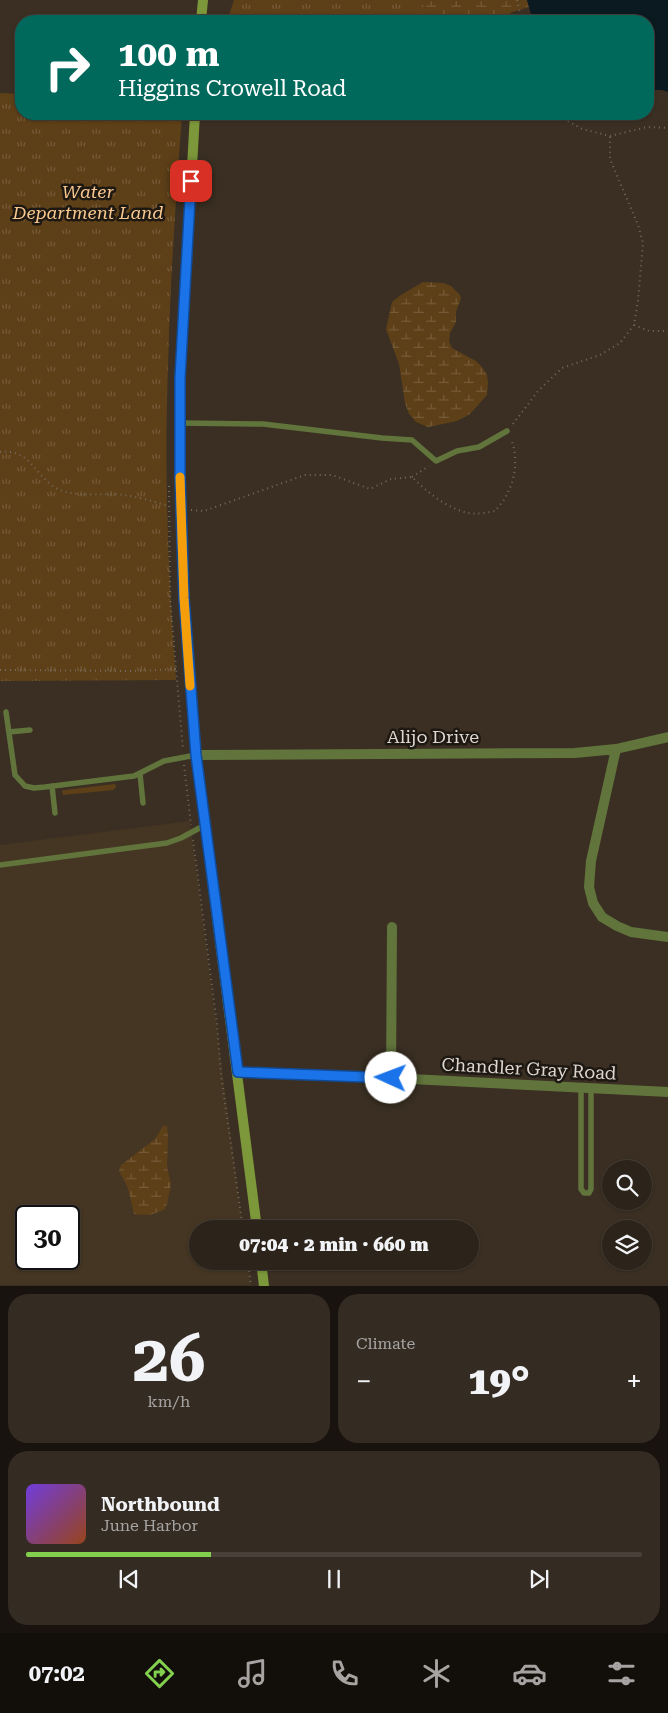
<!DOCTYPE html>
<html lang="en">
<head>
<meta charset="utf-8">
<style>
  body { margin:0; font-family:"Roboto Serif",serif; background:#342b23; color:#f1f3f6; height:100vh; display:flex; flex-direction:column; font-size:19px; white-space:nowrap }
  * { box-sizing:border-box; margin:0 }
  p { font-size:16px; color:#a6a4a2 }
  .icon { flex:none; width:28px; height:28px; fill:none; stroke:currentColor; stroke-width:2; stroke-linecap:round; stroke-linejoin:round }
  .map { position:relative; height:1286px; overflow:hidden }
  .drawer { display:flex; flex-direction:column; gap:8px; padding:8px; background:#18130e; flex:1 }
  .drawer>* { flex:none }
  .banner { position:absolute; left:15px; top:15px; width:639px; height:105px; border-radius:20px; box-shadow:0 1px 4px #0004,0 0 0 1px #484039; background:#00695c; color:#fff; overflow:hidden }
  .tools { position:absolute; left:602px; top:1160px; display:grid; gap:10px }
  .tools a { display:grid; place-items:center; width:50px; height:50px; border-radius:50%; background:#2c231a; box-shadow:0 1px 4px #0004,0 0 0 1px #484039; font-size:25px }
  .speed { position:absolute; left:15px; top:1205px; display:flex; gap:10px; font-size:25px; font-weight:700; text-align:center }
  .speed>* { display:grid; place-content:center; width:65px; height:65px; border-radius:50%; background:#2c231a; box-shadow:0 1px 4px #0004,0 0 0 1px #484039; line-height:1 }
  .speed .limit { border:2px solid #111; border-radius:8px; background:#fff; color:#111 }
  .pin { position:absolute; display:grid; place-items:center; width:42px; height:42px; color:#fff; margin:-21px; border-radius:10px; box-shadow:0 2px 8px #0006 }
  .me { position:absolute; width:55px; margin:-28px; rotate:272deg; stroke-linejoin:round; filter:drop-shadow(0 0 4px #0008) }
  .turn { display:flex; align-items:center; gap:18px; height:105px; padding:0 20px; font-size:22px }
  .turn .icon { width:65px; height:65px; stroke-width:2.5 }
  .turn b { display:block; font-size:35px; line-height:42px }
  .big { font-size:38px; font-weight:800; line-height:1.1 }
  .drawer .card { flex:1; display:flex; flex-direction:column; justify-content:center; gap:8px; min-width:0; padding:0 18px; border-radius:20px; background:#342b23 }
  .drawer .dial { align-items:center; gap:0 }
  .dial b { font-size:65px; line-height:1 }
  .song { display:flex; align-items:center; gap:15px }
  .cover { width:60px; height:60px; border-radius:8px; background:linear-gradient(135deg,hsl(260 70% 55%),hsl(20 70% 35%)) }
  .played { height:5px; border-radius:2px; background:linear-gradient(90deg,#83d04e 30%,#484039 30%) }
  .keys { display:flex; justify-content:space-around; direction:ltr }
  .heat { display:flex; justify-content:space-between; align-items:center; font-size:28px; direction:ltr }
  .drawer .tiles { flex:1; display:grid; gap:8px; grid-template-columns:1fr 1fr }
  .card:last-child { grid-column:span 2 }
  .trip { position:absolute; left:189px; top:1220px; width:290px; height:50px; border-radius:25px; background:#2c231a; box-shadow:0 1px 4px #0004,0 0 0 1px #484039; font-weight:800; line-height:50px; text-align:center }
  .tabs { display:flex; height:80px; justify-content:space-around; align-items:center; background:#120e0a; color:#a6a4a2 }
  .tabs .icon { width:35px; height:35px }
  .tabs .active { color:#83d04e }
  .tabs b { font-size:22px; color:#f1f3f6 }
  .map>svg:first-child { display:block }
  .built { fill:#453623; fill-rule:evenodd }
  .grass { fill:#5e4018 }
  .wetland { fill:url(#wetland-marsh) }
  .park { fill:url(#park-tufts) }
  .water { fill:#0a1a20 }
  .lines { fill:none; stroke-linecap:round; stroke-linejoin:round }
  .path { stroke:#746a5f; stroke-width:2; stroke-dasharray:1 4; stroke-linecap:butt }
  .lane { stroke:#61743c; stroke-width:5.5 }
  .street { stroke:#61743c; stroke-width:10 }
  .secondary { stroke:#7c983a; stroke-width:10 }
  .route-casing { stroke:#114b97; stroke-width:12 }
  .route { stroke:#1a73e8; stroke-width:9 }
  .slow { stroke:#f59e0b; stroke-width:9 }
  .labels { text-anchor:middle; stroke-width:5; stroke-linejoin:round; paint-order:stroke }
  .park-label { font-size:18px; font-style:italic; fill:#f9c88e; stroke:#1d1812 }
  .street-label { font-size:18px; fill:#ddd6ce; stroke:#1d1812 }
</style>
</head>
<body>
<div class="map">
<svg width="668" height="1286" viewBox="0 0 668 1286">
  <defs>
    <pattern id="wetland-marsh" width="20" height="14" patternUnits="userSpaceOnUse" patternTransform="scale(1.25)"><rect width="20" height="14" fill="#5e4018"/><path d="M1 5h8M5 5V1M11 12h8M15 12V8" fill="none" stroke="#755b38"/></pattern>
    <pattern id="park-tufts" width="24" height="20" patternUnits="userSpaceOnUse" patternTransform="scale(1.25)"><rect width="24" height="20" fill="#5e4018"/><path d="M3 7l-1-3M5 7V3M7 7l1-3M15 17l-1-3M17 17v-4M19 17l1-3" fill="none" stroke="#755b38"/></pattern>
  </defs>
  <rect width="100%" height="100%" fill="#3a2f22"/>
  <path class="built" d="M190,821L243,1229H198V1261H248L251,1285H0V845ZM26,1216H69V1259H26Z"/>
  <path class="grass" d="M115,784L116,787L113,790L63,795L62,791L64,790Z"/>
  <path class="wetland" d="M251,0H527L529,7L512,12L501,21H274Z
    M423,282L444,283L451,286L460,295L461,298L456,312V322L450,333L449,341L452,348L476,361L482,367L487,375L488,383L487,395L470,414L457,421L428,427L416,422L409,414L405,403L399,364L386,329L392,302L401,295Z
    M163,1126H167L168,1137L167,1167L171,1184L167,1204L164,1210L150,1215L134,1214L128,1188L119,1171L121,1165L155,1139Z"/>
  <path class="park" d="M234,0H426L417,21H227Z
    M0,93L21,94V114H182C176,198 170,282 168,367C164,471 168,576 176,680L0,681Z"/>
  <path class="water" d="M527,0H668V92L662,90H648V21H533Z"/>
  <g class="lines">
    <path class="path" d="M517,0L522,21
      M561,114L566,120L582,129L610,136L647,127L668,128
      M634,325L649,331H668
      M513,424L538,391L562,368L600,355L620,343L634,325L638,301L643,243L638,225L610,159V136
      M0,452C30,448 35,476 56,488C76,499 102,492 124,495C139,497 155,502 169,506
      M412,477L429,466
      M169,486L170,598L183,750
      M191,510L204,511L305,475H332L370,489L391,479L412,477C426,491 444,506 464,512C474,515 485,513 495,511C499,506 505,500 507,494C516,478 518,456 511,439
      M0,670L132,671L176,669
      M184,765L191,825
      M193,840L217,1024L221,1075L243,1229
      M248,1261L251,1286"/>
    <path class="lane" d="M181,423L263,424L382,438L412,440L436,461L457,451L479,447L507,431
      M6,712L15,775L25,786L34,788L45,787L134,776L164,761L196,755
      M9,732L30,730
      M140,774L143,803
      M52,786L55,813
      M0,865L167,843L181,838L205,825
      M581,1088V1189L584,1193H589L591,1189V1088"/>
    <path class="street" d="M616,749L591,861L589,887L593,903L602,917L617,926L631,932L668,937
      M196,755L575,753L616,749L668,737
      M237,1072L391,1078L668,1092
      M391,1078L392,927"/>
    <path class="secondary" d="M201,21L203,0
      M195,114L180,378V477L184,598L196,755L257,1229
      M261,1261L264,1286"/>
  </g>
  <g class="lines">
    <g class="route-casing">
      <path id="route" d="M191,181L180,378V477L184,598L196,755L238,1072L391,1078"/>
    </g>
    <use href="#route" class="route"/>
    <path class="slow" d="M180,477L184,598L190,686"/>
  </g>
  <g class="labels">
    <g class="park-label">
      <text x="88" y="198">Water<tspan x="88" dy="21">Department Land</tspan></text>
    </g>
    <g class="street-label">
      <text x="433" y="743">Alijo Drive</text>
      <text transform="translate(529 1069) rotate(3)" y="6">Chandler Gray Road</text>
    </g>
  </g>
</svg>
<div class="tools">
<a><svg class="icon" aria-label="search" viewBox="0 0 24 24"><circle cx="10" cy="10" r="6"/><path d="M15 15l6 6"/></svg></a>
<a><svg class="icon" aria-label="layers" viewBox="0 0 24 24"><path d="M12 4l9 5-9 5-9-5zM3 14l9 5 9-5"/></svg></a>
</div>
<div class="speed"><div class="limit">30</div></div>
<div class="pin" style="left:191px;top:181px;background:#d93025"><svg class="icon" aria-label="arrive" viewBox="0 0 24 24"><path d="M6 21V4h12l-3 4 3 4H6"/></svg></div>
<svg class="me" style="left:391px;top:1078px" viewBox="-20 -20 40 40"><circle r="19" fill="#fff"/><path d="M0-13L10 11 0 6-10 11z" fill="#1a73e8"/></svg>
<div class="trip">07:04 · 2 min · 660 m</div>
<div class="banner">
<div class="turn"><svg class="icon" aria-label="right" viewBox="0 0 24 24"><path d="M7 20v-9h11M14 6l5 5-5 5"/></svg><div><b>100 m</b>Higgins Crowell Road</div></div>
</div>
</div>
<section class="drawer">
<div class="tiles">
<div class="card dial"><b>26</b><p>km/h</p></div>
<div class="card"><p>Climate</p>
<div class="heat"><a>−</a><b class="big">19°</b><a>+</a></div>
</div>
<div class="card">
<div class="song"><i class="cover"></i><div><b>Northbound</b><p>June Harbor</p></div></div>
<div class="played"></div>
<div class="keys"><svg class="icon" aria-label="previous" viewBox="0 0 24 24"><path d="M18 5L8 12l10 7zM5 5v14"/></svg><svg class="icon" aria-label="pause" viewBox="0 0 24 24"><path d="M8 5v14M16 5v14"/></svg><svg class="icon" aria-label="next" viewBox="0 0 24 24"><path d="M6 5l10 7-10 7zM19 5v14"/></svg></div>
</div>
</div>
</section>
<nav class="tabs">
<b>07:02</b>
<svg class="icon active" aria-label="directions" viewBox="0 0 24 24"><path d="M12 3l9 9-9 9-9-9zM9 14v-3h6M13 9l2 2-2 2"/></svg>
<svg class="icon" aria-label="music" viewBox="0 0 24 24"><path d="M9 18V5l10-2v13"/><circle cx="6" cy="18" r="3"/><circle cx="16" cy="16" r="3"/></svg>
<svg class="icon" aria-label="phone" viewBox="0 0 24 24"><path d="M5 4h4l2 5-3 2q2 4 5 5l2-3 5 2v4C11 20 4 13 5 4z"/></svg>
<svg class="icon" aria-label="climate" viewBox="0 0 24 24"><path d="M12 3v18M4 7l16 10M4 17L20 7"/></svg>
<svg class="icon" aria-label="car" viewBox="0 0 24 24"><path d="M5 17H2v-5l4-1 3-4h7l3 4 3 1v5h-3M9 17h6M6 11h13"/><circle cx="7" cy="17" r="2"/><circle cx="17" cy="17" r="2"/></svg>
<svg class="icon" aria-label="filters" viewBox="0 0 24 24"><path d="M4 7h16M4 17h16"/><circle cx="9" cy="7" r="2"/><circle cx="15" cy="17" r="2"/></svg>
</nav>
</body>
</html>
